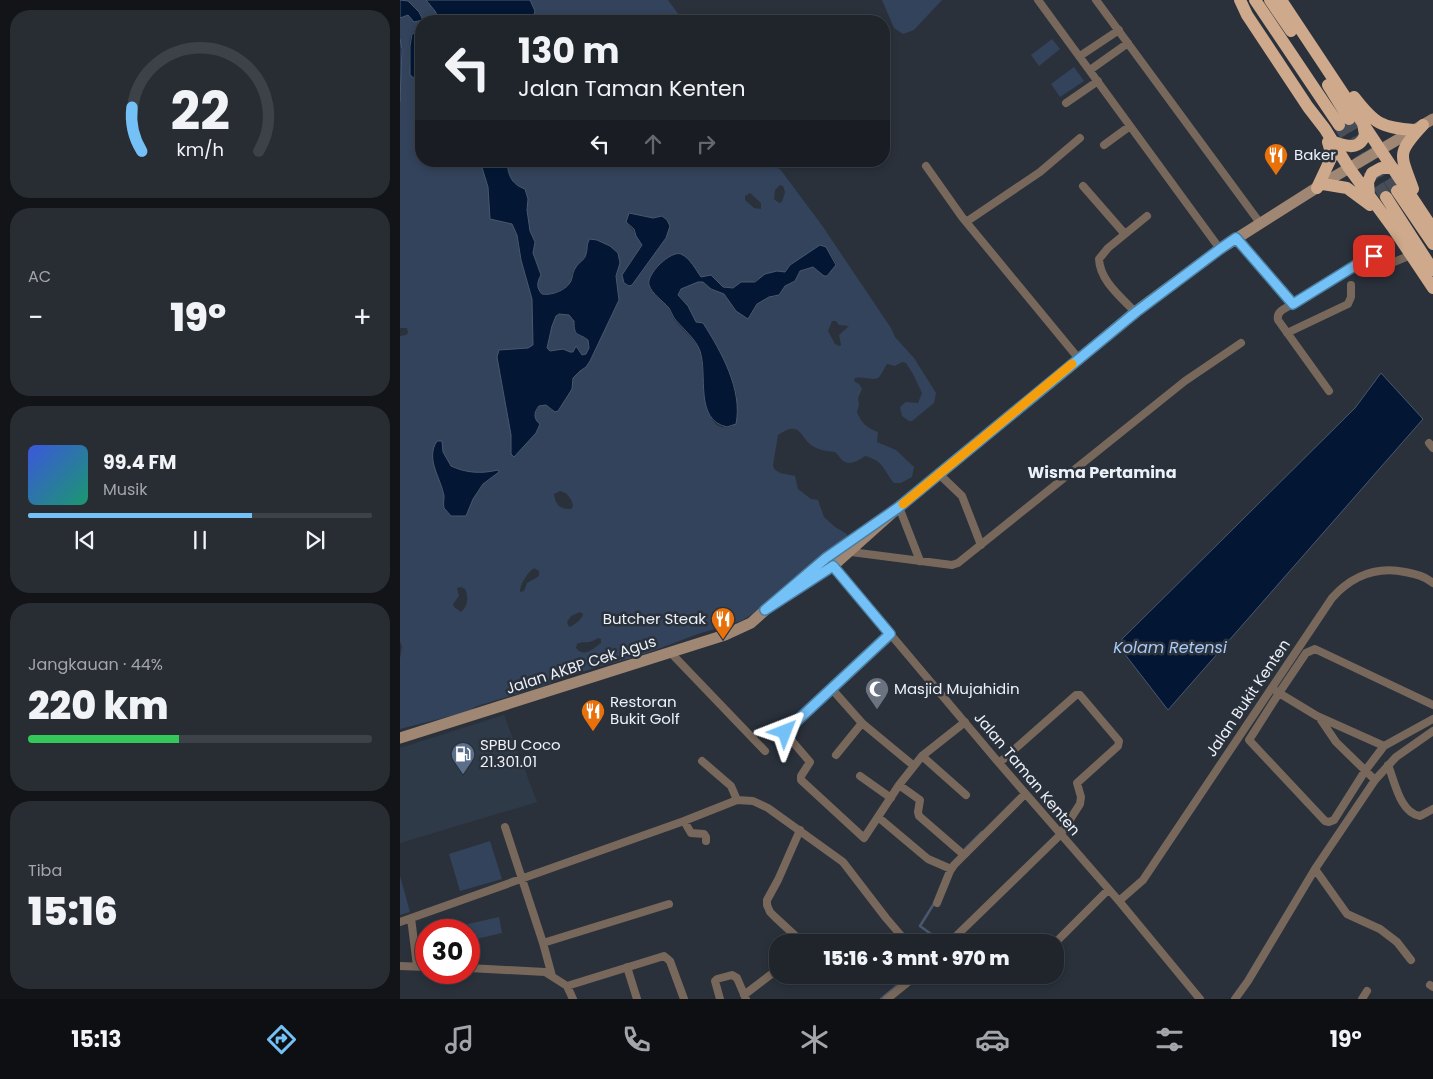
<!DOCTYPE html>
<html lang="id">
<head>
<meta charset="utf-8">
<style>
  body { margin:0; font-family:Poppins,sans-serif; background:#282d34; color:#f1f3f6; height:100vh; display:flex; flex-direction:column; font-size:19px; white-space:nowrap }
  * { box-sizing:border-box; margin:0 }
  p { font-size:16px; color:#a2a5a9 }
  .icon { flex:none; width:28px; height:28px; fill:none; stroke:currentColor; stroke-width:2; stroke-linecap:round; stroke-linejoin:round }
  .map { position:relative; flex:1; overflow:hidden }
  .side { display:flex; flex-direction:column; gap:10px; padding:10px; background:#121418; width:400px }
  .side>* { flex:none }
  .banner { position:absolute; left:15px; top:15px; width:475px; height:152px; border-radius:20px; box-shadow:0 2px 8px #0003,0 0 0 1px #3d4248; background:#20252c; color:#f1f3f6; overflow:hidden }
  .speed { position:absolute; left:15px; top:919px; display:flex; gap:10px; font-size:25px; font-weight:700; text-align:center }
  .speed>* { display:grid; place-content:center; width:65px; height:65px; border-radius:50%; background:#20252c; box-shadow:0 2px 8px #0003,0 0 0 1px #3d4248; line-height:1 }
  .speed .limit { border:8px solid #d22; background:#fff; color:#111 }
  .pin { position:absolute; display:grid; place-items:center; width:42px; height:42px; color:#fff; margin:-21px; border-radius:10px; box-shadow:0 2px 8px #0006 }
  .me { position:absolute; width:55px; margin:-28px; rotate:45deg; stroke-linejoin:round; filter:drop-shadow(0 0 4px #0008) }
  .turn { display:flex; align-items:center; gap:18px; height:105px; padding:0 20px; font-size:22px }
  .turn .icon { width:65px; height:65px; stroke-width:2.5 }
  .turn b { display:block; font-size:35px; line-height:42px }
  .lanes { display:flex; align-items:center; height:48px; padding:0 20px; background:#0003; justify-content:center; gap:25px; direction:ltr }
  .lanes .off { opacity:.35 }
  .big { font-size:38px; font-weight:800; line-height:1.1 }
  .side .card { flex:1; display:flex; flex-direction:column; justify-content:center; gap:8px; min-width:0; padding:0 18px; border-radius:20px; background:#282d34 }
  .side .dial { align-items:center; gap:0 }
  .dial svg { height:130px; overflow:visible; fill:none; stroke:#3d4248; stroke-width:7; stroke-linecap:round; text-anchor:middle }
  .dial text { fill:#f1f3f6; stroke:none }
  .song { display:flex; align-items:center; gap:15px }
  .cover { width:60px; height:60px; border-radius:8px; background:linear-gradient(135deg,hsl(230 70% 55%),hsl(160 70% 35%)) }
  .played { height:5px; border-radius:2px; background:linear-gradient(90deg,#73c1f6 65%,#3d4248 65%) }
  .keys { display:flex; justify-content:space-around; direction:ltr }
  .heat { display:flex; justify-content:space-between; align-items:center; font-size:28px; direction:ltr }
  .charge { height:8px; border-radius:4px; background:linear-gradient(90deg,#34c759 44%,#3d4248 0) }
  .trip { position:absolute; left:369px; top:934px; width:295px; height:50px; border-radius:20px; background:#20252c; box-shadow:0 2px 8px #0003,0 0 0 1px #3d4248; font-weight:800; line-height:50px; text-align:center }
  .dock { display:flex; height:80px; justify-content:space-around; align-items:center; background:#0d0f12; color:#a2a5a9 }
  .dock .icon { width:35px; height:35px }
  .dock .on { color:#73c1f6 }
  .dock b { font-size:22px; color:#f1f3f6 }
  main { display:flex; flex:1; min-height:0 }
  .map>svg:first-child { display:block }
  .built { fill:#2f3a49 }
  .green { fill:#33435b; fill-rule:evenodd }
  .water { fill:#031734; stroke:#49586f; fill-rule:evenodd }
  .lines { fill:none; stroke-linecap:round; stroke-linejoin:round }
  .stream { stroke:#49586f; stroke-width:2.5 }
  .trunk-tunnel { stroke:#474e57; stroke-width:12; stroke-dasharray:12 6; stroke-linecap:butt }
  .minor { stroke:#78685b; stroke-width:8 }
  .secondary { stroke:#a08773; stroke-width:11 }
  .trunk { stroke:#cea98c; stroke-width:12 }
  .route-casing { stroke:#4b7da0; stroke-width:12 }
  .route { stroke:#73c1f6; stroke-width:9 }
  .slow { stroke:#f59e0b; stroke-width:9 }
  .labels { text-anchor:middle; stroke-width:5; stroke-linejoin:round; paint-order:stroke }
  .poi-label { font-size:15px; fill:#ecf1f8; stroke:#2a313b; text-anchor:start }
  .street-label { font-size:15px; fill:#ecf1f8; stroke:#2a313b }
  .neighbourhood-label { font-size:16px; font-weight:bold; fill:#ecf1f8; stroke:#2a313b }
  .water-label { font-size:16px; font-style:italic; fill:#a8caf8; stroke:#2a313b }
</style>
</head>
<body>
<main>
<section class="side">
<div class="card dial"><svg viewBox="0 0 100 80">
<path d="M14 69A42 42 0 1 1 86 69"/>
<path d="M14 69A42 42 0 0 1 8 42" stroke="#73c1f6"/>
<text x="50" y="56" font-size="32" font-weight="700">22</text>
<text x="50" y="72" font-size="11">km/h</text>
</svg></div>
<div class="card"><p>AC</p>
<div class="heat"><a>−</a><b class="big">19°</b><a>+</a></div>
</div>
<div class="card">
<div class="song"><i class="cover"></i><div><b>99.4 FM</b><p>Musik</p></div></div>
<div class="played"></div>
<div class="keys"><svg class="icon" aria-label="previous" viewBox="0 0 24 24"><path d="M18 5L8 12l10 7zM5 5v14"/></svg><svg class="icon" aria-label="pause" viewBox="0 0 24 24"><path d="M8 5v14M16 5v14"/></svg><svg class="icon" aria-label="next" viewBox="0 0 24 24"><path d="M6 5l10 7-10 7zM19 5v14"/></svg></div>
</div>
<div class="card"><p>Jangkauan · 44%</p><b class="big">220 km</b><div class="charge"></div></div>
<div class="card"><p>Tiba</p><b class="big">15:16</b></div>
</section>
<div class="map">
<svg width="1033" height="999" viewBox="0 0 1033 999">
  <rect width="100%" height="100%" fill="#2a313b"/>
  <path class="built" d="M104,715L137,802L0,843V748Z"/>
  <path class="green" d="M3,0H26L35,11L40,21H22L23,20C20,13 12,1 3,0Z
    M130,0H268L279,15L276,21H132L135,11Z
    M482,0H542L514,30L503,34L494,28Z
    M5,15L10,16L14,22L21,21V29C18,30 13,31 11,35C8,43 9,67 11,76L14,78L21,76V161H80L88,187L91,219L112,224L117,235L121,260L132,299V329L134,341L131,348L99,350L97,357L111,435V450L114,457L138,430L139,427L134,416L139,406L146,405L151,410C163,402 174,394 173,378C178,371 186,368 190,361L219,300L216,276L220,263L218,253L210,246L197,240L190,239C185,245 189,252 185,258C181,263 175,267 172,273C171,275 172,278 171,281C169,287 150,296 144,294C138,292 137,286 137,281L141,275L133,253L135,242L130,231L127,210L128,199L125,189C111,184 108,175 107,161H163L165,165L174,163V161H349C358,168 370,165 380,169L421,224L491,328L495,337L514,358L536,393L534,403L512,421H509L502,416L500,407L506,402L518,403L522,393L513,374L506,363L502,362L495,366L487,364C484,368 482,375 478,378C470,381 461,375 454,379L455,382L459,384L462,389L458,398L459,405L457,412C461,423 467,428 478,432L477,442L496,450L514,467L512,477L501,483H494C483,470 484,461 465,456C458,461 448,467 441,459C439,456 437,454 435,452C426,451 418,450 411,445C399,435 400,420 378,435L373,465L374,469L380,473L395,476L398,489L411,499L418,500L424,517L435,527L447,534V537L392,590L341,621L298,634L239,656L198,667L159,679L143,686L77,706L67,712L0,729V658L2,647L0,641V336L6,335L8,333L7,328H0V102L2,49L0,39V18ZM380,185L383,186L385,192L382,202L379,203L374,199L375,190ZM350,193L361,203V209L354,208L345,200V196ZM241,215L253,218L260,216L267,220L266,238L232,285L227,286L224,283L222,275L242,245C239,237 231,228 226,222L227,218ZM420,245L426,247L436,263V265L427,276L413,267L400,271L395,281L385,286C382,289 382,293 378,295C373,298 375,296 370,297C361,299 352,307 350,316L334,308L324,294L311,289L303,282H298L281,289L278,295L288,306L296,322L303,323C315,341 335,377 337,398C337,407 334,417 333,426C299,439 305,368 300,352C296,338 279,329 272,316C270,313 269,309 267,306C262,301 252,293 249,286C246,275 270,250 281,254C289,258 296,270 301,277L311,275L323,287L333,288L341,282L351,283L362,277L380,272H385L390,265ZM432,321H436L439,325L449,326L439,335L441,345L439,346L435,344L428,331ZM160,491C167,492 172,499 173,506L171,509C160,510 155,504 154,494ZM134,568L139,571V576L127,583L124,591L120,592C120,584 127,573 134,568ZM61,587L65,589C69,597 68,606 61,612L54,607L53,604L59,596L57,588ZM180,612L183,614C183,618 174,626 169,627L167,622L171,616ZM198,638L201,639V643C193,649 184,658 176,648L177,644C185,640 188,645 198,638Z
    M652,39L660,49L639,66L631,55Z
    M674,67L684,81L660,97L651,84Z
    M159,314L169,315L174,321C174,336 178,333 188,340L189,348L186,354L182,355L176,346L173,352H170L163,349L150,351L147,348L152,326L156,316Z
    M90,841L102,879L60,891L49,854Z
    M0,876L10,912L0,915Z
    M99,917L102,933L72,940L68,924Z"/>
  <path class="water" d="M0,0L8,1L19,12L23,20L14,22L8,15L0,18Z
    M26,0H130L135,11L132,21H95C86,16 75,19 66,21C58,23 48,21 40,21L35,11Z
    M21,29V76L14,78L10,75V46L12,34Z
    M0,39L2,49L0,102Z
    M80,161H107C108,175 111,184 125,189L128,199L127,210L130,231L135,242L133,253L141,275C137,282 136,288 142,294C151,296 167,290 171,281C173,276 172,273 176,267C179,262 185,260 186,254C188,248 186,244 190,239L197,240L210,246L218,253L220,263L216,276L219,300L190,361L186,367L180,371L173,378L172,389L158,411L155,412L146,405L139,406C134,412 133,419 140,424L136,433L114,457L111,454V435L97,357L99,350L128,348L133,345L132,299L121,260L117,235L112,224L90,219L88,187ZM159,314L169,315L174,321C174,338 178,332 188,340L189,348L186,354L182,355L176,346L173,352H170L163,349L150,351L147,348L152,326L156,316Z
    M229,213L253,218L262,216L267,220L270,226L266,238L232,285L229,286L224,283L222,275L242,245L236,236L234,229L226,222Z
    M420,245L426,247L436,265L427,276H424L413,267L400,271L395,281L385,286L379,295L369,297L357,304L348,319L336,311L324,294L311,289L303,282H298L281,289L278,295L288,306L296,322L303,323C321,351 343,390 336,424L327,427C294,420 308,375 300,351C296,339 282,328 274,318C272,315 271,311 269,308C263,301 252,294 249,285C246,274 271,250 281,254C290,258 296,270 301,277L311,275L323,287L333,288L341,282H355L365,274L377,271L385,272L390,265Z
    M981,373L1023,419L768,710L717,644L955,408Z
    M37,441H42L43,452L51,466C66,473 81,474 98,470L99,472L83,484L73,499L66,516H51L44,508C43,504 44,500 44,496C41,478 25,459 37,441Z"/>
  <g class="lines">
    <path class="stream" d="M565,849L582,832
      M535,902L520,926L542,942
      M481,999L510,975"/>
    <path class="trunk-tunnel" d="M949,119L997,191
      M939,125L986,197"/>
    <path class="minor" d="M638,0L820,249
      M696,0L860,223
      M680,56L719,30
      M690,70L728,43
      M666,103L698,81
      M704,145L730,126
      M526,166L562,217L679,359
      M683,186L724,233
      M566,222L640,172L680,138
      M837,238L893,304C886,308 876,311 878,320L929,391
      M893,304L971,256H976L994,262L1011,255
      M735,312C721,297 700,281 699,259L708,248L747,216
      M887,333L948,304L951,297V285
      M1029,443L1033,448
      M540,475L562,496L581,545
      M499,507L520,561
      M451,552L552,565L558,563L785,381L841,343
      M433,566L599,763L719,901L800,999
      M490,633L385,730L386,734L410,762L401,776V780L464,838L499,785L522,756L565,722
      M270,652L365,751
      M431,688L462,723L514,766
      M876,691L879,693L849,740L925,821L929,822L934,820L965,771L984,746
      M1033,705L915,649L906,653L879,693L917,716L984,746L1033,719
      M919,717L936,742L975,780
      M436,755L462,723
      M522,756L566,795
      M302,761L331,786L337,800
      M988,765C995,782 1000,813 1020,816L1033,809
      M460,776L491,798
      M499,785L520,800L518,812L519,816L564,855
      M478,817L528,859L551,869
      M284,821L291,833L304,834L306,837V841
      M105,827L143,943L152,976
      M400,830L378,880L367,900V905L370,912L375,917L402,942
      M915,869L947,914L980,929L997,942L1011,960
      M719,901L743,880L932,598C951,577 975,566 1005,572C1015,574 1025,576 1033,583
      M537,903L550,871L554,865L625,794
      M11,918L17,966
      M0,922L284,821L337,800L353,801L368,808L443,862L486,918L504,939
      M550,942L660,835L680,804L681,797L677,783L718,746L719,741L680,695H676L599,763
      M143,943L269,904
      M655,943L708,890
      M0,966L26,967
      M227,967L237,999
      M69,968L145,972L167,986L173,999
      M1030,985L1033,987
      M167,986L264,956L270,961L284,999
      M344,995L378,969
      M320,999L315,981L317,979L332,975L337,978L346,999
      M487,999L517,975
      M835,999L848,981L915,869L975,780L996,757L1033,731
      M962,999L967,991"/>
    <path class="secondary" d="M400,580L426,558L463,533
      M365,610L433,566L499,507L679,359L735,312L820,249L932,178L1033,119
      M0,738L325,635L351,623L371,605"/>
    <path class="trunk" d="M840,0L847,15L908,107L925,129L949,168L993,228L1033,288
      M855,0L939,125
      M870,0L891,31
      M881,0L1033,229
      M928,85L949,119
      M954,97C974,123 981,128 1014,130
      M934,142C946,146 959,151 965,135L963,123
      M923,184L947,188L970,205
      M917,188L932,156L928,142
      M1013,189C1001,154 995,155 1023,125
      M997,191L1033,244
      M969,195L968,182L972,173L981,168H993
      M986,197L1033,270"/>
  </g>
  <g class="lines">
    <g class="route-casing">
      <path id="route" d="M385,732L490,634L433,566L365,610L426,558L499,507L736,312L820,249L836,238L893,304L969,257L974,256"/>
    </g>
    <use href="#route" class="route"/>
    <path class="slow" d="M503,504L672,364"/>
  </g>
  <defs>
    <g id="restaurant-pin" transform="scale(1.25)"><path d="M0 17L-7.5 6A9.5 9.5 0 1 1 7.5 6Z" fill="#e8710a" stroke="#2a313b"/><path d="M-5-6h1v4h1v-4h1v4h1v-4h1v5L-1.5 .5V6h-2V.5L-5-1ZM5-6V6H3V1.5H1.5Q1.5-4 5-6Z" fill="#fff"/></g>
    <g id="mosque-pin" transform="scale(1.25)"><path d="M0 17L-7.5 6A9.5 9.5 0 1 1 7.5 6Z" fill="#6b7280" stroke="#2a313b"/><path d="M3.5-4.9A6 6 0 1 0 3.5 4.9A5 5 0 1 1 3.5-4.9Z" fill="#fff"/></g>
    <g id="fuel-pin" transform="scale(1.25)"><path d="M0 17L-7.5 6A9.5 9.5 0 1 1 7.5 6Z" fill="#5c6f8a" stroke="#2a313b"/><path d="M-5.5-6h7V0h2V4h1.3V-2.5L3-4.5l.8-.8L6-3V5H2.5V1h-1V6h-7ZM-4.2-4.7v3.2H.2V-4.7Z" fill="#fff"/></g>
  </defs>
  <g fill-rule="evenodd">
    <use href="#restaurant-pin" x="876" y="155"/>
    <use href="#restaurant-pin" x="323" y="619"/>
    <use href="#mosque-pin" x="477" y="689"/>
    <use href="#restaurant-pin" x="193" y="711"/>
    <use href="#fuel-pin" x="63" y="754"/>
  </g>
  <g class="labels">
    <g class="poi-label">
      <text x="894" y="160">Baker</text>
      <text x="306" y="624" text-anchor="end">Butcher Steak</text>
      <text x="494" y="694">Masjid Mujahidin</text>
      <text x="210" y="707">Restoran<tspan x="210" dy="17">Bukit Golf</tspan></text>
      <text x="80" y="750">SPBU Coco<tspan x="80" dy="17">21.301.01</tspan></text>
    </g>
    <g class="street-label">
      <text transform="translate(181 665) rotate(-18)" y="5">Jalan AKBP Cek Agus</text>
      <text transform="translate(848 698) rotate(-56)" y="5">Jalan Bukit Kenten</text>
      <text transform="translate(627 774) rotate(50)" y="5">Jalan Taman Kenten</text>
    </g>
    <g class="neighbourhood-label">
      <text x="702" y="478">Wisma Pertamina</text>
    </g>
    <g class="water-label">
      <text x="770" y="653">Kolam Retensi</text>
    </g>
  </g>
</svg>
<div class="speed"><div class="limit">30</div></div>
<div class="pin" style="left:974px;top:256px;background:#d93025"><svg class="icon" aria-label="arrive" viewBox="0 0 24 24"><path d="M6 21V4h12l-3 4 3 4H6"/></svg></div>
<svg class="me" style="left:385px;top:732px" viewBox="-20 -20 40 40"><path d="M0-17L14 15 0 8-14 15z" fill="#73c1f6" stroke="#fff" stroke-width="4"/></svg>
<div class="trip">15:16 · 3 mnt · 970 m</div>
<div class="banner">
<div class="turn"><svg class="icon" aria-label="left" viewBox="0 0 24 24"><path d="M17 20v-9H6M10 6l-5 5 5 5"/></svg><div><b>130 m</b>Jalan Taman Kenten</div></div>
<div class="lanes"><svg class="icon" aria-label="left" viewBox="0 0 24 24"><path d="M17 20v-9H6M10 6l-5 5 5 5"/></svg><svg class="icon off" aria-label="ahead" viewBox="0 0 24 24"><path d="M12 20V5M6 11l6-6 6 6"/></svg><svg class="icon off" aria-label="right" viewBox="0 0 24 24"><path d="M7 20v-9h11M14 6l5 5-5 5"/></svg></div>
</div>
</div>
</main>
<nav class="dock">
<b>15:13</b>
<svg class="icon on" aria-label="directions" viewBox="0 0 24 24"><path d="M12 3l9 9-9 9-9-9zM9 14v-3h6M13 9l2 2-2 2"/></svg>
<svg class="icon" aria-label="music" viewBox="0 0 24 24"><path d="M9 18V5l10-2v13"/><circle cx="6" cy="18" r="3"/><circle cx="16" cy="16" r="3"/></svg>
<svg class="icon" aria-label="phone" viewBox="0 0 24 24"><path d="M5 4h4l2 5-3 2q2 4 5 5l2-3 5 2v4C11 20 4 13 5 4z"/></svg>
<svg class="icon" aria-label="climate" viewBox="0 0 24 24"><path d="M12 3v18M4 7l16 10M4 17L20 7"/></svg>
<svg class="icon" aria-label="car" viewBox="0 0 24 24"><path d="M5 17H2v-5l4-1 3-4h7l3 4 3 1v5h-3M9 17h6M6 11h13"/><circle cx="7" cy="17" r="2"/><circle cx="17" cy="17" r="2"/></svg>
<svg class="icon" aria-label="filters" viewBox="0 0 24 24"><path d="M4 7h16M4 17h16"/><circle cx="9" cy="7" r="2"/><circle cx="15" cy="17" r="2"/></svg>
<b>19°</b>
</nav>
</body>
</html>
